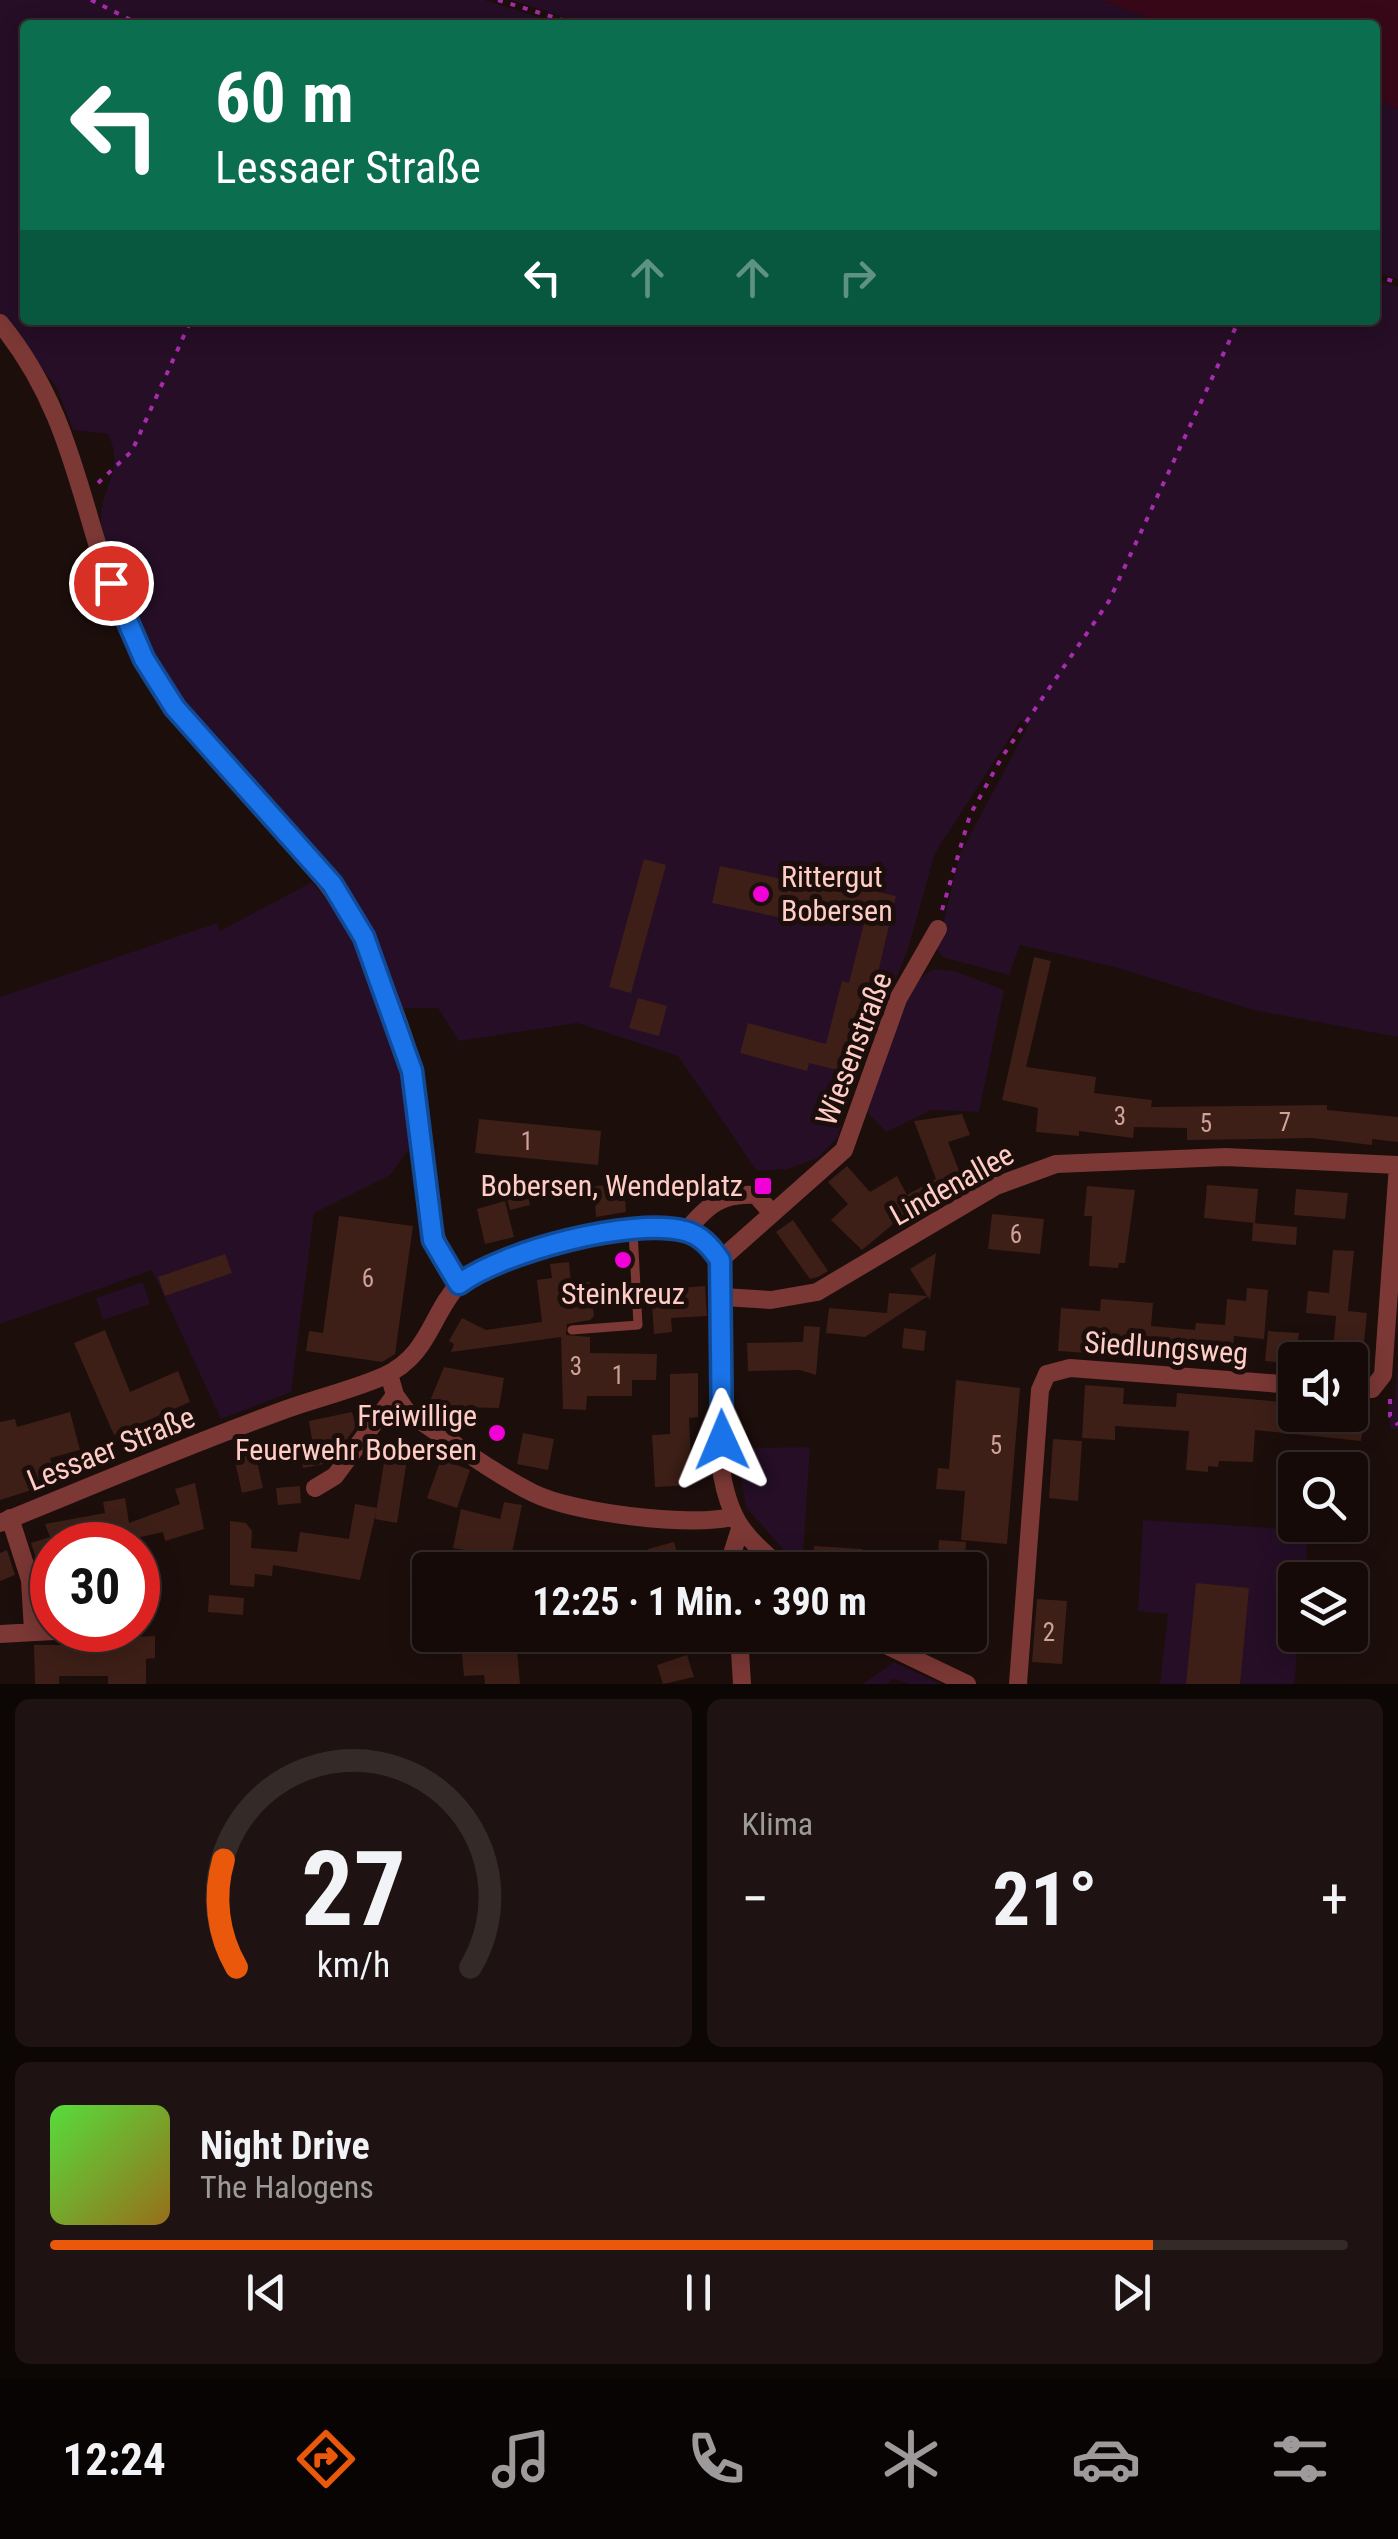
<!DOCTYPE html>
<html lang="de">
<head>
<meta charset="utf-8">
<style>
  body { margin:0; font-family:"Roboto Condensed",sans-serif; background:#1e1312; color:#f1f3f6; height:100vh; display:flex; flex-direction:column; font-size:38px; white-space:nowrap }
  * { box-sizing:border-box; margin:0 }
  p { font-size:32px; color:#9d9a9c }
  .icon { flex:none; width:55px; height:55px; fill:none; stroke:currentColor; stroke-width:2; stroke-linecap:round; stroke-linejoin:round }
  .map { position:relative; height:1684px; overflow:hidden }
  .side { display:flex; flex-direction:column; gap:15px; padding:15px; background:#0c0604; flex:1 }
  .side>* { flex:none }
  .guide { position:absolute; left:20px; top:20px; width:1360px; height:305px; border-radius:10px; box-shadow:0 5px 25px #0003,0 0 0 2px #342b29; background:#0b6e4f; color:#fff; overflow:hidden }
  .controls { position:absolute; left:1278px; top:1342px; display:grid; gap:20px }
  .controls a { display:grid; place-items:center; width:90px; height:90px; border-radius:10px; background:#150a08; box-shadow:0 5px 25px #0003,0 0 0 2px #342b29; font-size:50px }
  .speed { position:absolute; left:30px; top:1522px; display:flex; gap:20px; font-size:50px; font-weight:700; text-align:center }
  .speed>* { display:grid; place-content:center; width:130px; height:130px; border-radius:50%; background:#150a08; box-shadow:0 5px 25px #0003,0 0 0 2px #342b29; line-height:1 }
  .speed .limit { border:15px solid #d22; background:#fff; color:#111 }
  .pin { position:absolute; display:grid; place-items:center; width:85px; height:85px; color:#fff; margin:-42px; border:5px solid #fff; border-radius:50%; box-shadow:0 2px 10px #0007 }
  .me { position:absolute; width:110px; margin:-55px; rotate:359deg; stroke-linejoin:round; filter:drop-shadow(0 0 8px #0008) }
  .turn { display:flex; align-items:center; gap:35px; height:210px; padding:0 30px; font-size:45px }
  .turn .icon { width:130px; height:130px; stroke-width:2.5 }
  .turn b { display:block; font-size:70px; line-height:85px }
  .lanes { display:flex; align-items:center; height:95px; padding:0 30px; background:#0003; justify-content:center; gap:50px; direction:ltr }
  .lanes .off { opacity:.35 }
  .big { font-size:75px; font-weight:700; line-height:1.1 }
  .side .card { flex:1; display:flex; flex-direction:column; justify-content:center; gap:15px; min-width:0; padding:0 35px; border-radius:15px; background:#1e1312 }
  .side .dial { align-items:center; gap:0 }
  .dial svg { height:260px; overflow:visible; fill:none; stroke:#342b29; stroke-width:7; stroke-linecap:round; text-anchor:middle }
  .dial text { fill:#f1f3f6; stroke:none }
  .song { display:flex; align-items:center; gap:30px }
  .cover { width:120px; height:120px; border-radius:15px; background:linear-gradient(135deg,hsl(110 70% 55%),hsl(40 70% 35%)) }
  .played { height:10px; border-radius:5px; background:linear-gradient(90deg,#ea580c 85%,#342b29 85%) }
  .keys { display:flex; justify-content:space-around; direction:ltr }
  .heat { display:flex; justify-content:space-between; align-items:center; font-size:55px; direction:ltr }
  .side .tiles { flex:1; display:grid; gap:15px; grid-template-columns:1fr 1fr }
  .card:last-child { grid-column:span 2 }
  .trip { position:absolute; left:412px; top:1552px; width:575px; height:100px; border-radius:10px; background:#150a08; box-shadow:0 5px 25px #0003,0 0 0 2px #342b29; font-weight:700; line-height:100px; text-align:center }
  .tabs { display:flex; height:160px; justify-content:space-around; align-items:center; background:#080403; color:#9d9a9c }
  .tabs .icon { width:70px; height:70px }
  .tabs .current { color:#ea580c }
  .tabs b { font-size:45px; color:#f1f3f6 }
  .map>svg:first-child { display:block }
  .green { fill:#250e26 }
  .water { fill:#380819 }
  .building { fill:#3d1f17 }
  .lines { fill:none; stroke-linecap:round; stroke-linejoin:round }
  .path { stroke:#a62bad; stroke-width:4; stroke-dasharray:5 8; stroke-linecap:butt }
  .lane { stroke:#7b3835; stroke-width:9 }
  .street { stroke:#7b3835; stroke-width:18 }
  .route-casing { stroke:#114b97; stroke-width:25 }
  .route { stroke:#1a73e8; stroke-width:18 }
  .poi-dot { fill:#f100d7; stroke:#1c0e0b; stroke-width:4 }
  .labels { text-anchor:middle; stroke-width:10; stroke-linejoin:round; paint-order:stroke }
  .number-label { font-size:25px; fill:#cea29a }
  .poi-label { font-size:30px; fill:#ffcdc6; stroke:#1c0e0b; text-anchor:end }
  .street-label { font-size:30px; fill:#ffcdc6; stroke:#1c0e0b }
</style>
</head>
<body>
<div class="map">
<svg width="1398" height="1684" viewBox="0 0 1398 1684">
  <rect width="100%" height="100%" fill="#1c0e0b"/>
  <path class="green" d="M0,0H484L565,25H25V320H1375V279L1398,287V1037L1253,1010L1115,967L1020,945L1009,975L942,957L937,949L960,854L1028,726L1021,720L935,853L908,949L848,1099L838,1137L818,1158L787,1169L757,1171L678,1056L577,1023L459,1041L438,1008H399C369,949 344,888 300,837C249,778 185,729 149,657C129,618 103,565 101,521C100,484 126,473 108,434L73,430L57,388L0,315Z
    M510,0H1101L1167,25H590Z
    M1375,99L1398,109V279L1375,272Z
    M312,882C377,960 402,1046 412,1145L390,1175L314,1213L291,1392L221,1419L152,1270L0,1324V997L217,923L220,931Z
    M935,969L955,971L1004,990L979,1112L931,1110L887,1132L866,1111C878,1076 898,982 935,969Z
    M143,1282L150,1304L103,1320L96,1298Z
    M1398,1360V1429H1390L1388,1401L1395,1400Z
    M810,1447L802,1570H801L746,1507L735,1448Z
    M1143,1520L1309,1530L1304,1580H1295V1635H1299L1294,1684H1160L1168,1614L1138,1611Z
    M894,1662L942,1684H909L893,1679L886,1684H863Z"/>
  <path class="water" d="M1101,0H1398V109L1375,99V25H1167Z"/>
  <path class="building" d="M644,859L666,865L631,993L609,987Z
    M720,866L829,889L830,881L896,896L854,1074L809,1063L807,1071L740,1053L748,1023L826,1044L842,981L849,983L866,915L806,900L801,922L712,903Z
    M1034,957L1051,961L1026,1067L1096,1077L1094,1093L1152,1100L1151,1107L1327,1105V1110L1398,1117V1142L1372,1139V1145L1312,1138L1187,1140V1128L1134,1127L1133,1138L1079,1131V1136L1036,1132L1038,1108L1002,1100Z
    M638,998L667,1006L659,1036L629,1028Z
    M962,1114L970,1135L948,1142L966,1189L909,1222L904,1215L862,1250L831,1220L848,1204L828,1182L847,1166L870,1192L897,1176L907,1195L936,1179L914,1121Z
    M479,1119L601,1131L598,1165L475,1153Z
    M525,1182L530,1205L510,1210L504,1188Z
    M624,1184L626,1212L596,1217L594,1186Z
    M1207,1185L1258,1189L1255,1223L1204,1218Z
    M1087,1186L1135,1190L1125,1263H1119L1118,1268L1089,1266L1092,1216H1084Z
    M1296,1189L1348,1193L1345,1219L1294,1215Z
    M505,1201L514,1237L485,1244L477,1209Z
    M992,1214L1044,1219L1040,1254L988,1249Z
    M339,1216L413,1226L395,1354L382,1362L306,1351L309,1331L323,1333Z
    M793,1220L828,1271L818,1277L810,1279L776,1232Z
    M1253,1223L1297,1227L1296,1245L1252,1241Z
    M1333,1250L1354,1251L1348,1311L1367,1313L1364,1342L1334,1340L1336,1316L1306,1313L1308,1291L1329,1293Z
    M936,1253L930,1300L928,1296L865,1337L826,1333L829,1308L887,1313L889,1293L927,1296L910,1269Z
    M225,1254L232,1273L165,1296L158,1277Z
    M569,1262L571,1283L590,1282L594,1316L590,1320L567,1324L566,1335L590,1337V1353L657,1354L656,1380H632V1396H587L586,1410L563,1409L561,1337L451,1352L454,1344L449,1341L462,1318L486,1330L542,1322L537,1280L552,1278L550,1264Z
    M705,1286L707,1316L671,1318L672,1332L654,1334L651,1290Z
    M1247,1288L1268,1290L1264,1339L1234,1336L1232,1361L1089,1344L1088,1353L1058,1351L1061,1308L1100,1311L1101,1299L1153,1303L1151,1326L1195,1330L1196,1323L1225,1325L1227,1299L1246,1301Z
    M804,1326L820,1327L816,1375L800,1370L748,1371L747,1343L803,1342Z
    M904,1328L926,1331L924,1351L902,1348Z
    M105,1330L130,1392L178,1371L190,1402L114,1435L74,1343Z
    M1268,1331L1299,1333L1295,1364L1265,1361Z
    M444,1367L504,1378L499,1408L458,1407L457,1420L427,1408Z
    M698,1373V1417L689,1418L692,1485L655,1487L652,1435L670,1434V1374Z
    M956,1380L1020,1388L1007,1544L961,1540L965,1491L936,1489L938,1468L949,1469Z
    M1085,1385L1124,1388L1123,1404L1176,1407L1177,1393L1295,1403V1415H1364L1361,1441L1255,1430L1253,1462L1219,1461L1218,1467L1208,1466V1472L1186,1470L1189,1431L1115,1426V1440L1082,1438Z
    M70,1412L80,1450L50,1458L55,1477L33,1482L35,1489L0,1500V1422L15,1419L17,1427Z
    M352,1412L356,1427L329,1463L303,1468L300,1447L313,1445L309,1421Z
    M523,1433L554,1439L548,1470L517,1464Z
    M1053,1439L1082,1441L1078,1501L1049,1498Z
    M387,1444L409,1447L397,1523L375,1519Z
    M255,1453L263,1488L242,1493L234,1457Z
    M441,1459L470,1470L457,1508L427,1498Z
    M195,1483L204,1529L165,1541L163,1532L105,1545H52V1564L39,1568L31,1543L50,1537L45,1524L105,1513L103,1502L125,1498L129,1523L180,1504L175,1489Z
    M300,1486L301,1503L278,1505L276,1488Z
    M504,1502L522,1505L511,1558L453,1548L461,1509L500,1519Z
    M355,1504L377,1508L360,1580L273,1565L272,1576L255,1574L254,1587L230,1585V1521L246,1523L252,1531L251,1548L297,1552L300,1532L349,1539Z
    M939,1540L966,1542L965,1559L938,1556Z
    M674,1542L682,1570H608L607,1561L649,1553L648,1549Z
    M814,1546L862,1549L861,1570H812Z
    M7,1550L15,1575L0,1581V1553Z
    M1196,1583L1249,1588L1240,1684H1186Z
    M209,1595L244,1598L243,1615L208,1612Z
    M1037,1599L1067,1601L1062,1664L1032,1662Z
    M155,1636V1658L146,1659V1684H108V1676H59V1684H35L34,1645H112L111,1638Z
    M516,1640L520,1684H485L484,1675L464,1676L461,1645Z
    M687,1655L694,1677L663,1684L657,1665Z"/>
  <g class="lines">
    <path class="path" d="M91,0L141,25
      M498,0L579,25
      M1375,275L1398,283
      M98,483L132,451L191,320
      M942,910L970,815L1002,757L1109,601L1239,320
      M1390,1399V1416L1398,1425"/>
    <path class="lane" d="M572,1330L638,1325L633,1231"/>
    <path class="street" d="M0,323C88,430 80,548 145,661C217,785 330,847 385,987C396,1015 408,1044 412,1073C424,1154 414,1211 459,1284
      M686,1231C708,1205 721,1193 756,1195L771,1212
      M720,1260L844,1150L898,999L938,929
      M723,1297L771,1300L817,1292L996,1186L1056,1164L1226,1157L1398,1165
      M389,1374L395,1395L408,1413C449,1439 489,1471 533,1493C574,1513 688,1527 732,1517
      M1350,1390L1372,1389L1383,1375L1398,1165
      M315,1488L335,1476L395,1395
      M10,1518L30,1580L33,1631
      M0,1523C94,1485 188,1445 284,1410C317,1398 352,1390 384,1376C430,1355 431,1313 460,1283C493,1249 640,1218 686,1231C702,1236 711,1247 720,1260L722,1475C731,1525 747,1538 784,1570
      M733,1570L732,1554L740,1529
      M0,1634L72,1630
      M739,1635L742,1684
      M865,1635L967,1684
      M1018,1684L1040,1390L1047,1374L1070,1368L1295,1385"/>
  </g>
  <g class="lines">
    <g class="route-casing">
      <path id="route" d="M111,583L144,659L175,708L332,884L364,937L412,1071L433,1240L459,1284C502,1252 631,1217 685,1231C701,1235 711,1247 720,1260L722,1440"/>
    </g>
    <use href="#route" class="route"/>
  </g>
  <g class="poi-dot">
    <circle cx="761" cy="894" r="10"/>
    <rect x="753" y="1176" width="20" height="20" rx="5"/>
    <circle cx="623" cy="1260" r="10"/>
    <circle cx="497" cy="1433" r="10"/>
  </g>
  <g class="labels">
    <g class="number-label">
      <text x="1120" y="1125">3</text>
      <text x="1285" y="1131">7</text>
      <text x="1206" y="1132">5</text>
      <text x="527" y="1150">1</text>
      <text x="1016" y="1243">6</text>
      <text x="368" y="1287">6</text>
      <text x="576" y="1375">3</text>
      <text x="618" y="1384">1</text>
      <text x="996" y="1454">5</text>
      <text x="1049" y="1641">2</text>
    </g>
    <g class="poi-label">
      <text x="781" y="887" text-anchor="start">Rittergut<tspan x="781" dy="34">Bobersen</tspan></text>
      <text x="743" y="1196">Bobersen, Wendeplatz</text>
      <text x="623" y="1304" text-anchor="middle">Steinkreuz</text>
      <text x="477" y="1426">Freiwillige<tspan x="477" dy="34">Feuerwehr Bobersen</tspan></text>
    </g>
    <g class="street-label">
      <text transform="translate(854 1049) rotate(-69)" y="10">Wiesenstraße</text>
      <text transform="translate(952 1185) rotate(-29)" y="10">Lindenallee</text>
      <text transform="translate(1166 1348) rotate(4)" y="10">Siedlungsweg</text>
      <text transform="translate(111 1449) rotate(-22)" y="10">Lessaer Straße</text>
    </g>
  </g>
</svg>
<div class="controls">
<a><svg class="icon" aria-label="sound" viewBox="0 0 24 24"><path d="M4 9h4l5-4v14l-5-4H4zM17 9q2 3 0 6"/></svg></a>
<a><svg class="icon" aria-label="search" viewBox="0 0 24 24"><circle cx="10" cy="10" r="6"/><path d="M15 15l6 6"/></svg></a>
<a><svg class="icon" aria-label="layers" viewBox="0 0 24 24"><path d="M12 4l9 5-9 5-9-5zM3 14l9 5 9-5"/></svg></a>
</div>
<div class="speed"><div class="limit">30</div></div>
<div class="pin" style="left:111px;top:583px;background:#d93025"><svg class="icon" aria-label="arrive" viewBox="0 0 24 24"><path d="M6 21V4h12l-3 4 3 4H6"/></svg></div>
<svg class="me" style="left:722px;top:1440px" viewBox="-20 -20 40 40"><path d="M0-17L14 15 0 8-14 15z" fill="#1a73e8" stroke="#fff" stroke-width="4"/></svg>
<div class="trip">12:25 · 1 Min. · 390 m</div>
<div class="guide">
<div class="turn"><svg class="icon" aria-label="left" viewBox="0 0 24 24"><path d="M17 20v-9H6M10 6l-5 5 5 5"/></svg><div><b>60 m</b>Lessaer Straße</div></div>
<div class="lanes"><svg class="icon" aria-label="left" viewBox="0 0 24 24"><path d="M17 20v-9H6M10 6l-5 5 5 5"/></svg><svg class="icon off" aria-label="ahead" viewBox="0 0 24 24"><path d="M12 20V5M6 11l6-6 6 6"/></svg><svg class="icon off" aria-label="ahead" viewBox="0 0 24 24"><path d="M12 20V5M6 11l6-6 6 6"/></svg><svg class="icon off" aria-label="right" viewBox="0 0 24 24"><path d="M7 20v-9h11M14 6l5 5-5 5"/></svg></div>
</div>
</div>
<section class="side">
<div class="tiles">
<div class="card dial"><svg viewBox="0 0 100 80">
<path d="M14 69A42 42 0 1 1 86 69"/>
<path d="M14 69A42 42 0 0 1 10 36" stroke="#ea580c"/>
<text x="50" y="56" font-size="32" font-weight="700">27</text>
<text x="50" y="72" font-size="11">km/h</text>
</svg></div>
<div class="card"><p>Klima</p>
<div class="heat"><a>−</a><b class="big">21°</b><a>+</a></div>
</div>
<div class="card">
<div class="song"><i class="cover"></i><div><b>Night Drive</b><p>The Halogens</p></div></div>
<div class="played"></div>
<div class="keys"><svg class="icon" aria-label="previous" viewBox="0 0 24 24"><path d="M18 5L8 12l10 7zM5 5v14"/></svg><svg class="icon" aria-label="pause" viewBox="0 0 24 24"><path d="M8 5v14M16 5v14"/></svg><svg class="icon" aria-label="next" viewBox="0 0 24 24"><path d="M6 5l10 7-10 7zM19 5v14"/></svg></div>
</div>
</div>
</section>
<nav class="tabs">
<b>12:24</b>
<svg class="icon current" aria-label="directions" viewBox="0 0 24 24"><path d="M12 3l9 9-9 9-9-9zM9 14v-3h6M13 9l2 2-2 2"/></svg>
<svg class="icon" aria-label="music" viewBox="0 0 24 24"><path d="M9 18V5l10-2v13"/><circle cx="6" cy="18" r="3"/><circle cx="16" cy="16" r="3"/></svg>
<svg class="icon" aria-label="phone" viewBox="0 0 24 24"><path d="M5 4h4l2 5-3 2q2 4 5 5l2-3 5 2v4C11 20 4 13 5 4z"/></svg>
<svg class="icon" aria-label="climate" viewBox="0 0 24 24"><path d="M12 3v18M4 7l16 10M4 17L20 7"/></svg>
<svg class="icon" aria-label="car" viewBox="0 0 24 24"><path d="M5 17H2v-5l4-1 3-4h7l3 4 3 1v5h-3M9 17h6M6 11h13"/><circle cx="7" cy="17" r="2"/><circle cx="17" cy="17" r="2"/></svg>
<svg class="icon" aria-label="filters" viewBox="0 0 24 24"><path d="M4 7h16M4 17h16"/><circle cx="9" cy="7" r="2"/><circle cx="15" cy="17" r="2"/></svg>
</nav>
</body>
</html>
